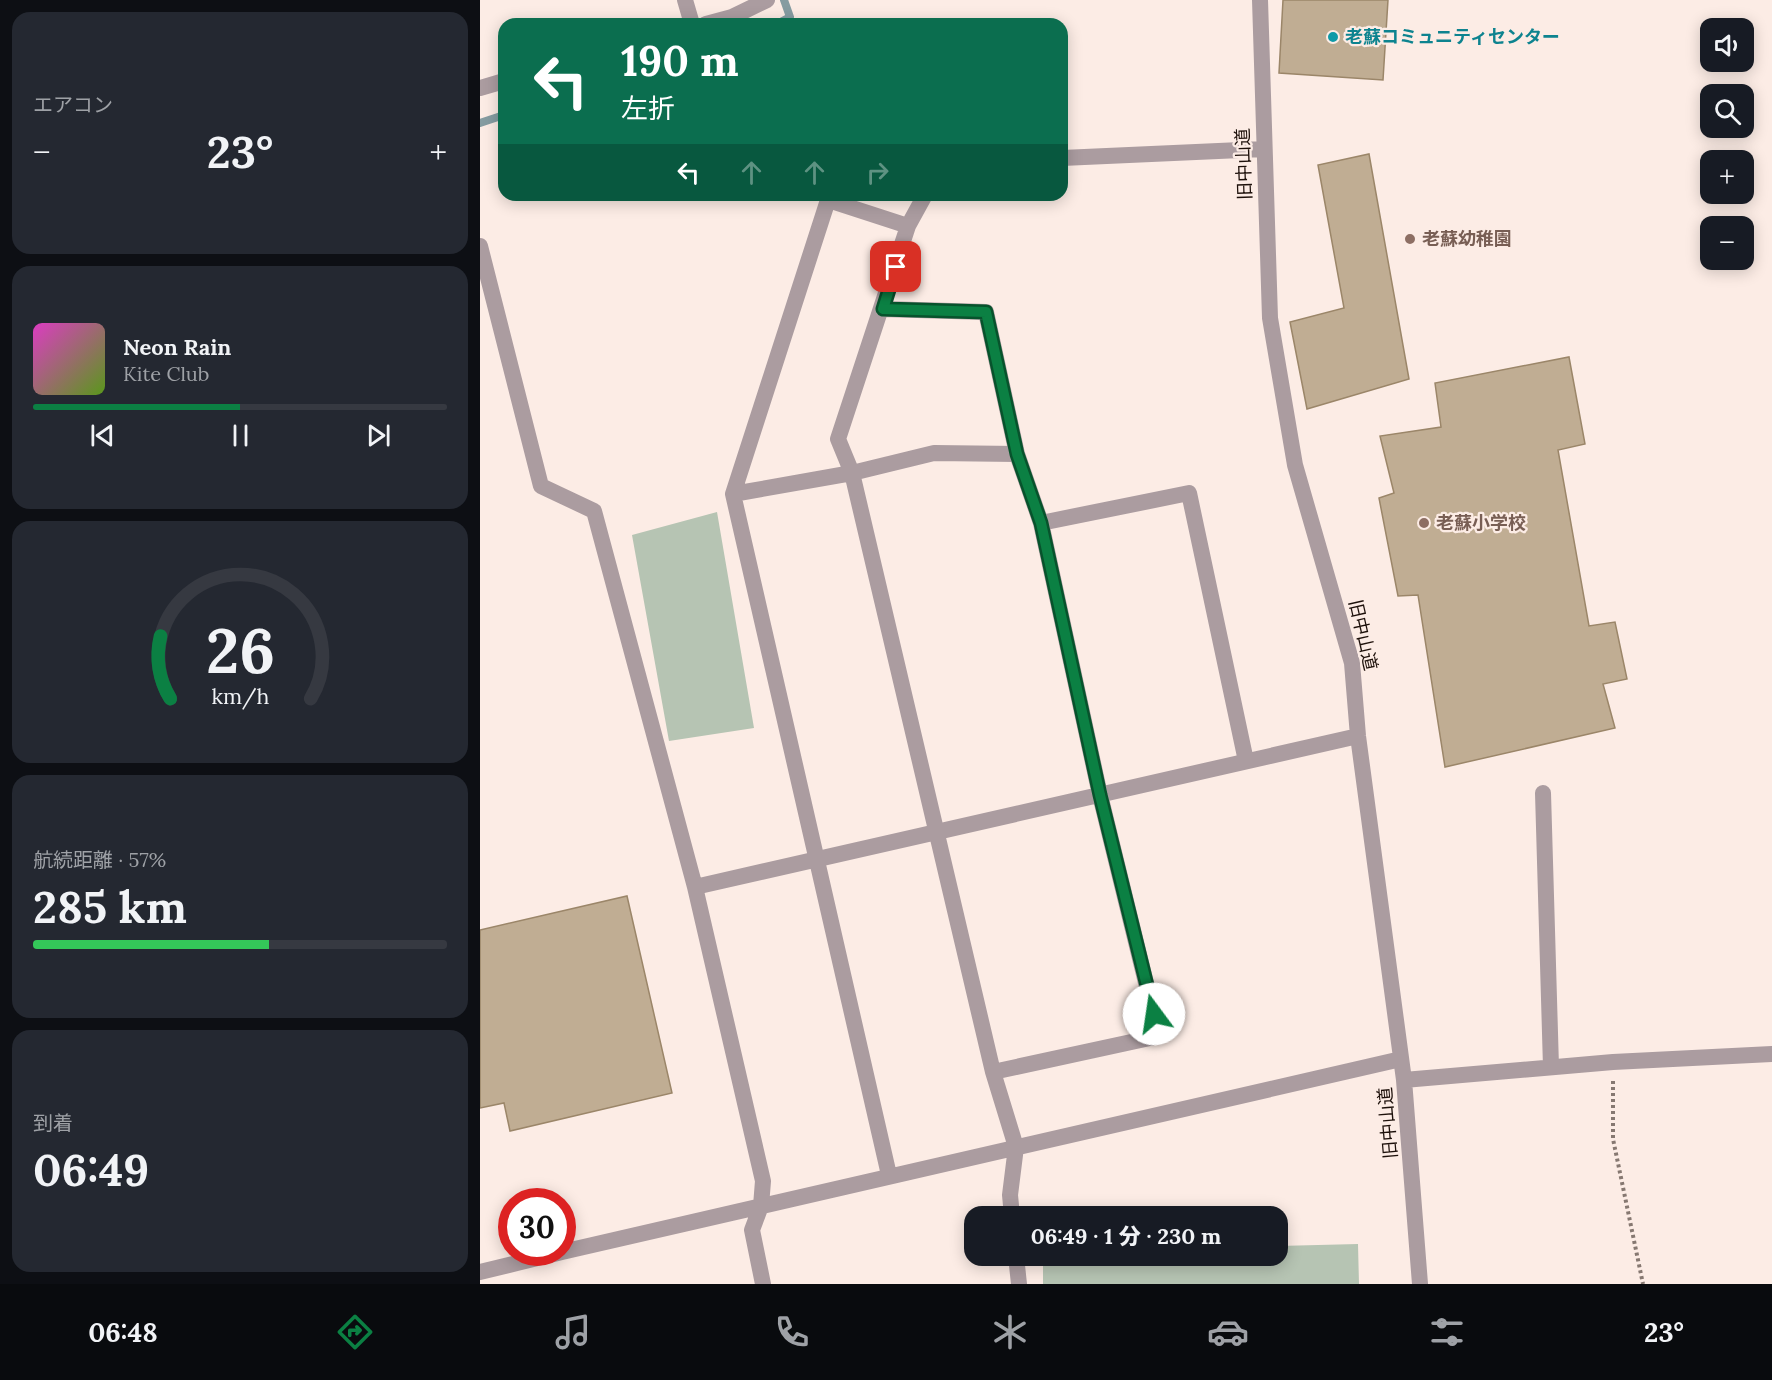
<!DOCTYPE html>
<html lang="ja">
<head>
<meta charset="utf-8">
<style>
  body { margin:0; font-family:Lora,"Noto Sans JP",serif; background:#242831; color:#f1f3f6; height:100vh; display:flex; flex-direction:column; font-size:22px; white-space:nowrap }
  * { box-sizing:border-box; margin:0 }
  p { font-size:20px; color:#9ea1a6 }
  .icon { flex:none; width:33px; height:33px; fill:none; stroke:currentColor; stroke-width:2; stroke-linecap:round; stroke-linejoin:round }
  .map { position:relative; flex:1; overflow:hidden }
  .drawer { display:flex; flex-direction:column; gap:12px; padding:12px; background:#0d0f14; width:480px }
  .drawer>* { flex:none }
  .guide { position:absolute; left:18px; top:18px; width:570px; height:183px; border-radius:18px; box-shadow:0 3px 15px #0003; background:#0b6e4f; color:#fff; overflow:hidden }
  .controls { position:absolute; left:1220px; top:18px; display:grid; gap:12px }
  .controls a { display:grid; place-items:center; width:54px; height:54px; border-radius:12px; background:#171b24; box-shadow:0 3px 15px #0003; font-size:30px }
  .speed { position:absolute; left:18px; top:1188px; display:flex; gap:12px; font-size:30px; font-weight:700; text-align:center }
  .speed>* { display:grid; place-content:center; width:78px; height:78px; border-radius:50%; background:#171b24; box-shadow:0 3px 15px #0003; line-height:1 }
  .speed .limit { border:9px solid #d22; background:#fff; color:#111 }
  .pin { position:absolute; display:grid; place-items:center; width:51px; height:51px; color:#fff; margin:-26px; border-radius:12px; box-shadow:0 3px 9px #0006 }
  .me { position:absolute; width:66px; margin:-33px; rotate:346deg; stroke-linejoin:round; filter:drop-shadow(0 0 4px #0008) }
  .turn { display:flex; align-items:center; gap:21px; height:126px; padding:0 24px; font-size:27px }
  .turn .icon { width:78px; height:78px; stroke-width:2.5 }
  .turn b { display:block; font-size:42px; line-height:51px }
  .lanes { display:flex; align-items:center; height:57px; padding:0 24px; background:#0003; justify-content:center; gap:30px; direction:ltr }
  .lanes .off { opacity:.35 }
  .big { font-size:45px; font-weight:800; line-height:1.1 }
  .drawer .card { flex:1; display:flex; flex-direction:column; justify-content:center; gap:9px; min-width:0; padding:0 21px; border-radius:18px; background:#242831 }
  .drawer .dial { align-items:center; gap:0 }
  .dial svg { height:156px; overflow:visible; fill:none; stroke:#363941; stroke-width:7; stroke-linecap:round; text-anchor:middle }
  .dial text { fill:#f1f3f6; stroke:none }
  .song { display:flex; align-items:center; gap:18px }
  .cover { width:72px; height:72px; border-radius:9px; background:linear-gradient(135deg,hsl(310 70% 55%),hsl(90 70% 35%)) }
  .played { height:6px; border-radius:3px; background:linear-gradient(90deg,#0b8043 50%,#363941 50%) }
  .keys { display:flex; justify-content:space-around; direction:ltr }
  .heat { display:flex; justify-content:space-between; align-items:center; font-size:33px; direction:ltr }
  .charge { height:9px; border-radius:4px; background:linear-gradient(90deg,#34c759 57%,#363941 0) }
  .trip { position:absolute; left:484px; top:1206px; width:324px; height:60px; border-radius:18px; background:#171b24; box-shadow:0 3px 15px #0003; font-weight:800; line-height:60px; text-align:center }
  .menu { display:flex; height:96px; justify-content:space-around; align-items:center; background:#090b0e; color:#9ea1a6 }
  .menu .icon { width:42px; height:42px }
  .menu .current { color:#0b8043 }
  .menu b { font-size:27px; color:#f1f3f6 }
  main { display:flex; flex:1; min-height:0 }
  .map>svg:first-child { display:block }
  .green { fill:#b6c4b3 }
  .lines { fill:none; stroke-linecap:round; stroke-linejoin:round }
  .stream { stroke:#859ca1; stroke-width:8 }
  .building { fill:#c0ad93; stroke:#9b8669; stroke-width:1.5 }
  .path { stroke:#867871; stroke-width:4; stroke-dasharray:3 3; stroke-linecap:butt }
  .minor { stroke:#ab9ca0; stroke-width:16 }
  .tertiary { stroke:#ab9ca0; stroke-width:16 }
  .route-casing { stroke:#07532c; stroke-width:15 }
  .route { stroke:#0b8043; stroke-width:10 }
  .culture-dot { fill:#0f9aa8; stroke:#fcece5; stroke-width:2 }
  .education-dot { fill:#8d6e63; stroke:#fcece5; stroke-width:2 }
  .labels { text-anchor:middle; stroke-width:4.5; stroke-linejoin:round; paint-order:stroke }
  .culture-label { font-size:18px; font-weight:bold; fill:#0d838f; stroke:#fcece5; text-anchor:start }
  .street-label { font-size:18px; fill:#1d100a; stroke:#fcece5 }
  .education-label { font-size:18px; font-weight:bold; fill:#785e54; stroke:#fcece5; text-anchor:start }
</style>
</head>
<body>
<main>
<section class="drawer">
<div class="card"><p>エアコン</p>
<div class="heat"><a>−</a><b class="big">23°</b><a>+</a></div>
</div>
<div class="card">
<div class="song"><i class="cover"></i><div><b>Neon Rain</b><p>Kite Club</p></div></div>
<div class="played"></div>
<div class="keys"><svg class="icon" aria-label="previous" viewBox="0 0 24 24"><path d="M18 5L8 12l10 7zM5 5v14"/></svg><svg class="icon" aria-label="pause" viewBox="0 0 24 24"><path d="M8 5v14M16 5v14"/></svg><svg class="icon" aria-label="next" viewBox="0 0 24 24"><path d="M6 5l10 7-10 7zM19 5v14"/></svg></div>
</div>
<div class="card dial"><svg viewBox="0 0 100 80">
<path d="M14 69A42 42 0 1 1 86 69"/>
<path d="M14 69A42 42 0 0 1 9 37" stroke="#0b8043"/>
<text x="50" y="56" font-size="32" font-weight="700">26</text>
<text x="50" y="72" font-size="11">km/h</text>
</svg></div>
<div class="card"><p>航続距離 · 57%</p><b class="big">285 km</b><div class="charge"></div></div>
<div class="card"><p>到着</p><b class="big">06:49</b></div>
</section>
<div class="map">
<svg width="1292" height="1284" viewBox="0 0 1292 1284">
  <rect width="100%" height="100%" fill="#fcece5"/>
  <path class="green" d="M237,512L274,728L189,741L152,535Z
    M878,1244L879,1284H563V1256H798V1246Z"/>
  <g class="lines">
    <path class="stream" d="M297,24L310,17L304,0
      M0,123L24,115"/>
  </g>
  <path class="building" d="M803,0H908L903,80L799,73Z
    M889,154L929,379L827,409L810,322L864,308L838,165Z
    M1089,357L1105,444L1078,450L1109,626L1135,622L1147,679L1123,684L1135,728L965,767L938,595L918,596L899,498L914,493L900,436L961,427L955,383Z
    M147,896L192,1093L30,1131L24,1103L0,1108V930Z"/>
  <g class="lines">
    <path class="path" d="M1133,1081V1139L1163,1284"/>
    <path class="minor" d="M205,0L212,24
      M780,0L790,318L815,465L872,663L878,736L924,1080L940,1284
      M582,158L783,149
      M445,195L428,226L358,439L372,473L513,1072L536,1147L530,1195L532,1216
      M428,226L348,200L253,494L372,473L454,453L537,454
      M0,246L61,486L114,511L215,887L283,1181L281,1206L272,1230L283,1284
      M403,309L506,312L537,454L561,523L620,795L679,1036L513,1072
      M253,494L409,1175
      M561,523L709,493L766,761
      M1063,793L1071,1067
      M215,887L878,736
      M924,1080L1133,1062L1292,1054
      M82,1252L921,1059
      M536,1256L539,1284
      M0,1272L82,1252"/>
    <path class="tertiary" d="M226,24L252,17L287,0
      M0,88L24,81"/>
  </g>
  <g class="lines">
    <g class="route-casing">
      <path id="route" d="M416,267L403,309L506,312L537,454L561,523L620,795L674,1014"/>
    </g>
    <use href="#route" class="route"/>
  </g>
  <circle class="culture-dot" cx="853" cy="37" r="6"/>
  <g class="education-dot">
    <circle cx="930" cy="239" r="6"/>
    <circle cx="944" cy="523" r="6"/>
  </g>
  <g class="labels">
    <g class="culture-label">
      <text x="865" y="43">老蘇コミュニティセンター</text>
    </g>
    <g class="street-label">
      <text transform="translate(764 164) rotate(-92)" y="6">旧中山道</text>
      <text transform="translate(883 635) rotate(77)" y="6">旧中山道</text>
      <text transform="translate(908 1123) rotate(-95)" y="6">旧中山道</text>
    </g>
    <g class="education-label">
      <text x="942" y="245">老蘇幼稚園</text>
      <text x="956" y="529">老蘇小学校</text>
    </g>
  </g>
</svg>
<div class="controls">
<a><svg class="icon" aria-label="sound" viewBox="0 0 24 24"><path d="M4 9h4l5-4v14l-5-4H4zM17 9q2 3 0 6"/></svg></a>
<a><svg class="icon" aria-label="search" viewBox="0 0 24 24"><circle cx="10" cy="10" r="6"/><path d="M15 15l6 6"/></svg></a>
<a>+</a>
<a>−</a>
</div>
<div class="speed"><div class="limit">30</div></div>
<div class="pin" style="left:416px;top:267px;background:#d93025"><svg class="icon" aria-label="arrive" viewBox="0 0 24 24"><path d="M6 21V4h12l-3 4 3 4H6"/></svg></div>
<svg class="me" style="left:674px;top:1014px" viewBox="-20 -20 40 40"><circle r="19" fill="#fff"/><path d="M0-13L10 11 0 6-10 11z" fill="#0b8043"/></svg>
<div class="trip">06:49 · 1 分 · 230 m</div>
<div class="guide">
<div class="turn"><svg class="icon" aria-label="left" viewBox="0 0 24 24"><path d="M17 20v-9H6M10 6l-5 5 5 5"/></svg><div><b>190 m</b>左折</div></div>
<div class="lanes"><svg class="icon" aria-label="left" viewBox="0 0 24 24"><path d="M17 20v-9H6M10 6l-5 5 5 5"/></svg><svg class="icon off" aria-label="ahead" viewBox="0 0 24 24"><path d="M12 20V5M6 11l6-6 6 6"/></svg><svg class="icon off" aria-label="ahead" viewBox="0 0 24 24"><path d="M12 20V5M6 11l6-6 6 6"/></svg><svg class="icon off" aria-label="right" viewBox="0 0 24 24"><path d="M7 20v-9h11M14 6l5 5-5 5"/></svg></div>
</div>
</div>
</main>
<nav class="menu">
<b>06:48</b>
<svg class="icon current" aria-label="directions" viewBox="0 0 24 24"><path d="M12 3l9 9-9 9-9-9zM9 14v-3h6M13 9l2 2-2 2"/></svg>
<svg class="icon" aria-label="music" viewBox="0 0 24 24"><path d="M9 18V5l10-2v13"/><circle cx="6" cy="18" r="3"/><circle cx="16" cy="16" r="3"/></svg>
<svg class="icon" aria-label="phone" viewBox="0 0 24 24"><path d="M5 4h4l2 5-3 2q2 4 5 5l2-3 5 2v4C11 20 4 13 5 4z"/></svg>
<svg class="icon" aria-label="climate" viewBox="0 0 24 24"><path d="M12 3v18M4 7l16 10M4 17L20 7"/></svg>
<svg class="icon" aria-label="car" viewBox="0 0 24 24"><path d="M5 17H2v-5l4-1 3-4h7l3 4 3 1v5h-3M9 17h6M6 11h13"/><circle cx="7" cy="17" r="2"/><circle cx="17" cy="17" r="2"/></svg>
<svg class="icon" aria-label="filters" viewBox="0 0 24 24"><path d="M4 7h16M4 17h16"/><circle cx="9" cy="7" r="2"/><circle cx="15" cy="17" r="2"/></svg>
<b>23°</b>
</nav>
</body>
</html>
